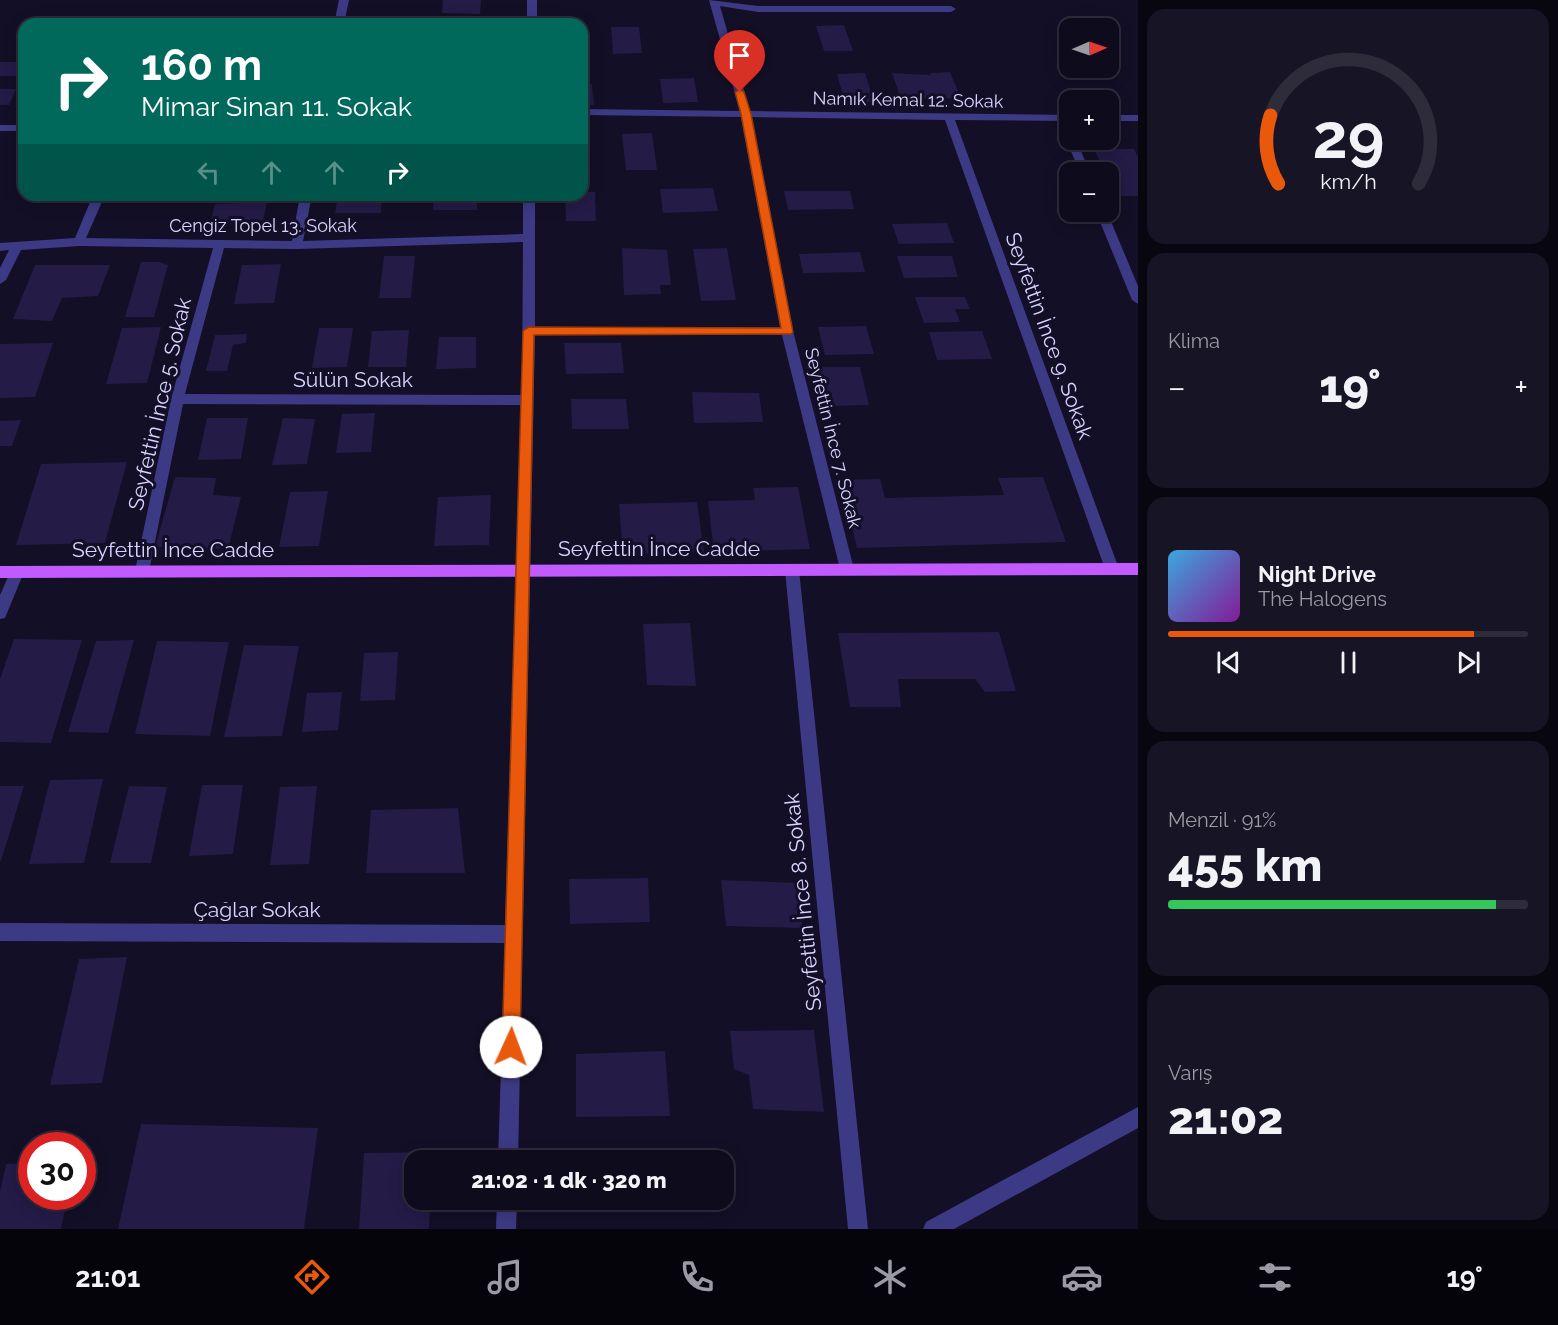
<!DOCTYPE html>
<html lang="tr">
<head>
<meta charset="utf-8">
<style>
  body { margin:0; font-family:Raleway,sans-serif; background:#171425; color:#f1f3f6; height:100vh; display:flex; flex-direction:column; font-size:22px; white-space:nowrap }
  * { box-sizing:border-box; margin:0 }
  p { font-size:20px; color:#9b9ba3 }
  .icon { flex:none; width:33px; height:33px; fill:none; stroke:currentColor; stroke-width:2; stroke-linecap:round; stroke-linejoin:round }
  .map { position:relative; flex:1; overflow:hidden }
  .drawer { display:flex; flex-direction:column; gap:9px; padding:9px; background:#08060f; width:420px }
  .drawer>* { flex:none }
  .top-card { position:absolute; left:18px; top:18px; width:570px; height:183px; border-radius:18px; box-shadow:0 3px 15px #0003,0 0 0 2px #2e2b3b; background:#00695c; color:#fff; overflow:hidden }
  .needle { width:39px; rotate:88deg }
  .fabs { position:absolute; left:1059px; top:18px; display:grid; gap:12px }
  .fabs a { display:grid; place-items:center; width:60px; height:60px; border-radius:12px; background:#0e0b1c; box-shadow:0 3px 15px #0003,0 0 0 2px #2e2b3b; font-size:30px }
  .speed { position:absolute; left:18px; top:1132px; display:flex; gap:12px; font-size:30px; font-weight:700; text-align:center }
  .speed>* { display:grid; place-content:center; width:78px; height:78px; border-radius:50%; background:#0e0b1c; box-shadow:0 3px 15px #0003,0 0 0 2px #2e2b3b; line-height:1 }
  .speed .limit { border:9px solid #d22; background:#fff; color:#111 }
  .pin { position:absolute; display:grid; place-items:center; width:51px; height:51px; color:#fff; margin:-62px -26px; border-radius:50% 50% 50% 0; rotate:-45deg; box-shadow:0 0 6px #0007 }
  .pin .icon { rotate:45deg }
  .me { position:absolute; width:66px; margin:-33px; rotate:2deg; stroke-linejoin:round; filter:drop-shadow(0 0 4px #0008) }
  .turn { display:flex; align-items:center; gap:21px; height:126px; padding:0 24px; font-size:27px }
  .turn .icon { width:78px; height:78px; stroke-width:2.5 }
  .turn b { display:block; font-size:42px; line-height:51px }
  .lanes { display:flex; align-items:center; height:57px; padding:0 24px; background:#0003; justify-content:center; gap:30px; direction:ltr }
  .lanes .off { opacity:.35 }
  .big { font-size:45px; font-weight:800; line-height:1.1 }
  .drawer .tile { flex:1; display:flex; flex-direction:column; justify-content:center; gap:9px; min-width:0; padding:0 21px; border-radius:18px; background:#171425 }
  .drawer .dial { align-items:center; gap:0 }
  .dial svg { height:156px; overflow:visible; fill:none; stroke:#2e2b3b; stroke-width:7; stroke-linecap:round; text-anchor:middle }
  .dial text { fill:#f1f3f6; stroke:none }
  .song { display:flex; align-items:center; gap:18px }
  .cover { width:72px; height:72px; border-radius:9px; background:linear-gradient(135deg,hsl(200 70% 55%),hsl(290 70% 35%)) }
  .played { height:6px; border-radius:3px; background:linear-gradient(90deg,#ea580c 85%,#2e2b3b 85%) }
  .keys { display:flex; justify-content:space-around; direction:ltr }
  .heat { display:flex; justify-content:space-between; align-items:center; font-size:33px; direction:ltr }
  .charge { height:9px; border-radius:4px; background:linear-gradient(90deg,#34c759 91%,#2e2b3b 0) }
  .trip { position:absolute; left:404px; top:1150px; width:330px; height:60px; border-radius:18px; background:#0e0b1c; box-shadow:0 3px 15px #0003,0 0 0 2px #2e2b3b; font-weight:800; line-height:60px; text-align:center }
  .tab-bar { display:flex; height:96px; justify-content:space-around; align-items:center; background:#06040b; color:#9b9ba3 }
  .tab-bar .icon { width:42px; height:42px }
  .tab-bar .current { color:#ea580c }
  .tab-bar b { font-size:27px; color:#f1f3f6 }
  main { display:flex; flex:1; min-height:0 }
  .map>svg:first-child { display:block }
  .building { fill:#241b47 }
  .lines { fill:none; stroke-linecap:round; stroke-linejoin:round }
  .minor { fill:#3d3a85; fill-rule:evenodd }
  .major { fill:#c25bff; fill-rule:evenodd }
  .route { fill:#ea580c; stroke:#983908; stroke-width:1.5 }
  .labels { text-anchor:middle; stroke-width:6; stroke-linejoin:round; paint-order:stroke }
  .far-street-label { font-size:18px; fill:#d9d4ff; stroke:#130f26 }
  .street-label { font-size:21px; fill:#d9d4ff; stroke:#130f26 }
</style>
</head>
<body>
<main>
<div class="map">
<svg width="1138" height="1229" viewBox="0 0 1138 1229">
  <rect width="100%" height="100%" fill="#130f26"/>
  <path class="building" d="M443,0H481L480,14L442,13Z
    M844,25L853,51H824L816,26Z
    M611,27H639L642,53L613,54Z
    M0,62H24L23,76H0Z
    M950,72L961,98L901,99L892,73L931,75L930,73Z
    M865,73L874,102L845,103L837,74Z
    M694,78L698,102L663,103L660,79Z
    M582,84H592L594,105H582Z
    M0,89H16L9,105H0Z
    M582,133H587L589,171H582Z
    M652,133L657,170H626L622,134Z
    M1094,149H1134L1138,157V196H1117L1108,179V172H1105Z
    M713,188L718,211L663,213L660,189Z
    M784,191H850L854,209L788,210Z
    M582,192H595L596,221H566L565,195H582Z
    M245,195H269L263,220H211L215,204L242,203Z
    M338,195H382L381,213H335Z
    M434,195H477V210H433Z
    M947,223L954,243L899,244L892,224Z
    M622,248L667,250L671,285H660L661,294L624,295Z
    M727,248L736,300L701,301L693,249Z
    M860,252L865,272L803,273L799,254Z
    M384,256H415L411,298H379Z
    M897,256H952L958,277L904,278Z
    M141,262H159L168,265L154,317H125Z
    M281,264L274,303L234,304L242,265Z
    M35,265H110L98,296L62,298L52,321L13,319Z
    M915,297H965L970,309H955L960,322L924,323Z
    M866,326L874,354L825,355L818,327Z
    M161,327L147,383L106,384L122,328Z
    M319,328H353L347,367L312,368Z
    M409,330L406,367H368L372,331Z
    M982,331L992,359L937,360L929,332Z
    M247,334L246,343L233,345L227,371H206L215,335Z
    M439,337H476V368L436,369Z
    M53,343L35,397L0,398V344Z
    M564,343H621L624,373L566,374Z
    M819,367H860L869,405L828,406Z
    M692,392L759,393L763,422L694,423Z
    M571,399H626L629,429H572Z
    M375,413L371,452L336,453L342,414Z
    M207,418H248L241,459L198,460Z
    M283,418L315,419L307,464L272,465Z
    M21,420L12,446H0V421Z
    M127,462L105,543L16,545L41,464Z
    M175,477L216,478L213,495L241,497L228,549L155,547Z
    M1043,477L1066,542L857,548L841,480L880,479L885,498L1004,495L998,478Z
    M798,487L810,549L714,552L708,501L755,500L753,488Z
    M328,491L319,546L279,547L290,492Z
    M491,495L489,545L434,546L438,497Z
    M697,502L704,552L623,554L619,504Z
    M690,623L696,686L647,685L643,624Z
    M999,632L1016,691L985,692L975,679H898L901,707H850L838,633Z
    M14,639L82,640L51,743L0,742V679Z
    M134,640L108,733L68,732L96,641Z
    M157,641L229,642L210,736L135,734Z
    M244,645L299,646L282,736L224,737Z
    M398,652L395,700L360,701L364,653Z
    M342,692L338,730L302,732L307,693Z
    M103,779L84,863L29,864L50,780Z
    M202,785H243L233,854L189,856Z
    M0,786H24L1,861H0Z
    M129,786L167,787L151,863H110Z
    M317,786L309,864L270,865L280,787Z
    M458,808L465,873H366L371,810Z
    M648,878L650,922L570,924L569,879Z
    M721,880L798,883L802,928L726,926Z
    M127,957L102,1083L50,1085L79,959Z
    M814,1030L824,1112L753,1109L749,1075L734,1069L730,1031Z
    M665,1051L670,1116L576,1117V1054Z
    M141,1124L318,1128L304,1229H118Z
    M431,1152V1161H414V1200H430L429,1229H359L364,1153Z
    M32,1163V1197H68L61,1229H0V1192L6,1164Z"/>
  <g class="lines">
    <path class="minor" d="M339,0H349L344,24H334Z
      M527,0H537V24H527Z
      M709,0L758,6H951L956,9L951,12H758L720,6L750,111L1070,115V121L955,120L1119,569L1117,573H1107L1105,569L945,120L752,117L793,331L854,569L852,573H842L840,569L782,335H535L518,1161H498L505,943L0,941V923L505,925L521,405L183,404L149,571L147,575H137L135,571L171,399L213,248L79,246L21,250L6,280L0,284V268L9,250L0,251V243L75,238L93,195H105L86,238L292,241L300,195H312L303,241L523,234V195H535V327H780L741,117L582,115V109L740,111ZM523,242L522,395L185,394L224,248L297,249Z
      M1108,115H1138V121H1108Z
      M0,125H24V131H0Z
      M1070,137V140H1076L1090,172H1080L1066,140Z
      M1096,212H1107L1138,286V304L1132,300Z
      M792,564L797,566L799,570L868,1229H848L785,570L787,566Z
      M17,566L22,568L24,572L5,618L0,619V595L12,568Z
      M1138,1107V1128L954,1229H923L926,1222Z
      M497,1200H517L516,1229H496Z"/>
    <path class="major" d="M1138,563V575L0,578V566Z"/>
  </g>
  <path class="route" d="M740,89L744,92L751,114L793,332L791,334L534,335L520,1047L517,1054L511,1056L505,1054L502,1047L523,331L529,327L781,328L741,114L735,92Z"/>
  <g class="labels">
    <g class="far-street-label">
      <text transform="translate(908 100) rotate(1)" y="6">Namık Kemal 12. Sokak</text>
      <text x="263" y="232">Cengiz Topel 13. Sokak</text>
      <text transform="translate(833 438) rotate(76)" y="6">Seyfettin İnce 7. Sokak</text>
    </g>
    <g class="street-label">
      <text transform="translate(1049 336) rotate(70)" y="7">Seyfettin İnce 9. Sokak</text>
      <text x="353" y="387">Sülün Sokak</text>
      <text transform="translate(160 404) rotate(-77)" y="7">Seyfettin İnce 5. Sokak</text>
      <text x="659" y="556">Seyfettin İnce Cadde</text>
      <text x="173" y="557">Seyfettin İnce Cadde</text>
      <text transform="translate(803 902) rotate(-96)" y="7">Seyfettin İnce 8. Sokak</text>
      <text x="257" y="917">Çağlar Sokak</text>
    </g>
  </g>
</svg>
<div class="fabs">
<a><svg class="needle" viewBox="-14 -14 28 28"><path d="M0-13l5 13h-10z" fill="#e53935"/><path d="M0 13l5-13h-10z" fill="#9b9ba3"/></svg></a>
<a>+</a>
<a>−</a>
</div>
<div class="speed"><div class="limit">30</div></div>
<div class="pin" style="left:740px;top:92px;background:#d93025"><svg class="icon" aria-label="arrive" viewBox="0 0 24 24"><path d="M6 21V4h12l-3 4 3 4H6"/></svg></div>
<svg class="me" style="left:511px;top:1047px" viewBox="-20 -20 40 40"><circle r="19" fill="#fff"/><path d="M0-13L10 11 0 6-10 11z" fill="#ea580c"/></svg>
<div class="trip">21:02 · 1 dk · 320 m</div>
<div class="top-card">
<div class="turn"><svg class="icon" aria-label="right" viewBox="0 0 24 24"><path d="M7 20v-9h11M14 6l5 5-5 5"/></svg><div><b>160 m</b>Mimar Sinan 11. Sokak</div></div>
<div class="lanes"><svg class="icon off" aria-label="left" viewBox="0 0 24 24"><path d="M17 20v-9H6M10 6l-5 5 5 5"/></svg><svg class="icon off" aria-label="ahead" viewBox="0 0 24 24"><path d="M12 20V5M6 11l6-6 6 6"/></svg><svg class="icon off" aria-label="ahead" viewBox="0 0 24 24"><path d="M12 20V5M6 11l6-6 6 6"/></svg><svg class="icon" aria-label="right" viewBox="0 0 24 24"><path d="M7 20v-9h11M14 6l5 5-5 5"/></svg></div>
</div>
</div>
<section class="drawer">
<div class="tile dial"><svg viewBox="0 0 100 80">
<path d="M14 69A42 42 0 1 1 86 69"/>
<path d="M14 69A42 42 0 0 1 10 34" stroke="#ea580c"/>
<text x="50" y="56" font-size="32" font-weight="700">29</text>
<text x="50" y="72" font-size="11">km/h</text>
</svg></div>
<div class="tile"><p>Klima</p>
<div class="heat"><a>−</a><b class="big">19°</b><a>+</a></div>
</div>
<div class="tile">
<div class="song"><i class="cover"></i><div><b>Night Drive</b><p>The Halogens</p></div></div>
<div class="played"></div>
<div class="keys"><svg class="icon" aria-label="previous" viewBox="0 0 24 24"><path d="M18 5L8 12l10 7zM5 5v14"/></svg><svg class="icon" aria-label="pause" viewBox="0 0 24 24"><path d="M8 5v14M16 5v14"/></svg><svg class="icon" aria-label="next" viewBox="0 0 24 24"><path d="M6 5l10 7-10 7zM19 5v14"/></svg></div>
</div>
<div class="tile"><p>Menzil · 91%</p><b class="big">455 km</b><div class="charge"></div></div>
<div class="tile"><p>Varış</p><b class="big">21:02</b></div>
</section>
</main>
<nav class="tab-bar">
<b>21:01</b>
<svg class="icon current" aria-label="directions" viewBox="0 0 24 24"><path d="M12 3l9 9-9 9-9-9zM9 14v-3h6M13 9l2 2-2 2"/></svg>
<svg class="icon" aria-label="music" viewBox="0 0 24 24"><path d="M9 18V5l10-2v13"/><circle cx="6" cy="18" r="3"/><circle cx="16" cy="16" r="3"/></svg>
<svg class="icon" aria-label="phone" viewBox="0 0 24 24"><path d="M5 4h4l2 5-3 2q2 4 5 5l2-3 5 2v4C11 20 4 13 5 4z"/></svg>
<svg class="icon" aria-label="climate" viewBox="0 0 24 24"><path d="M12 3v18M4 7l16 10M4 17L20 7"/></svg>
<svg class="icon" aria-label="car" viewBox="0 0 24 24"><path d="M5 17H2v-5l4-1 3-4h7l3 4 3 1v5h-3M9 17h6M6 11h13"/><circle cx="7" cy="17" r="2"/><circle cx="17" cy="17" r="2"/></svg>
<svg class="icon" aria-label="filters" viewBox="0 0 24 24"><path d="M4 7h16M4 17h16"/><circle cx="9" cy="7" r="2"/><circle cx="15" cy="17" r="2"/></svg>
<b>19°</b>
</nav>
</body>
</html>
